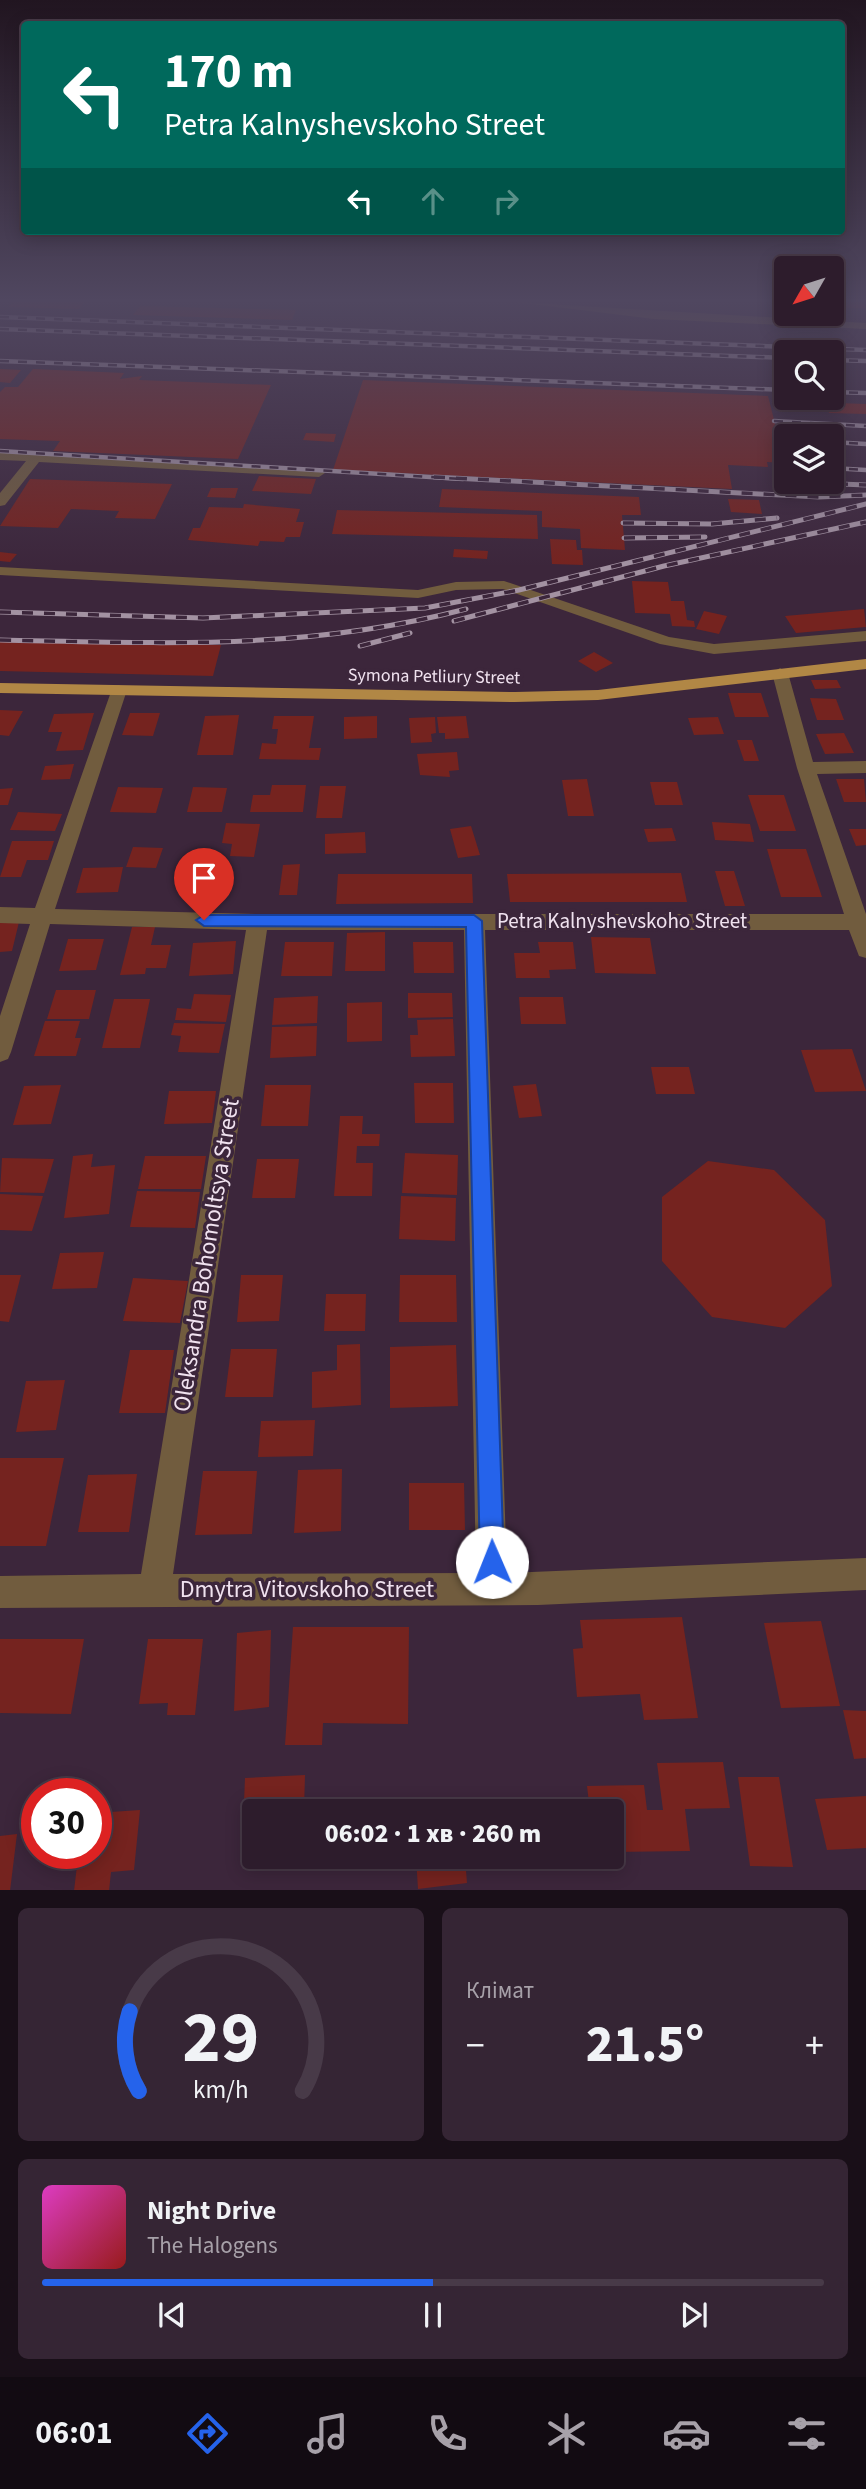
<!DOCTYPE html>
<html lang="uk">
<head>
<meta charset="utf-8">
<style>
  body { margin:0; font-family:"Source Sans 3",sans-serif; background:#352534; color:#f1f3f6; height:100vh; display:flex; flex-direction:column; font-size:26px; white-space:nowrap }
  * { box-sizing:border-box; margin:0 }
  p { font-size:23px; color:#a7a1a9 }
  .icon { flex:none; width:38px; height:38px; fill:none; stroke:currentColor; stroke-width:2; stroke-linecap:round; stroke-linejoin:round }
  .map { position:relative; height:1890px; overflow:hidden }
  .sheet { display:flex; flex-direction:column; gap:18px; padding:18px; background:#190f18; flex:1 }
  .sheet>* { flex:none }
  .hud { position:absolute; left:21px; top:21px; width:824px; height:214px; border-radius:7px; box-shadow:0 4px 18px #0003,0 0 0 2px #483a48; background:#00695c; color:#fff; overflow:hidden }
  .needle { width:46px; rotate:231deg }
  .buttons { position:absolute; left:774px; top:256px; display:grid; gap:14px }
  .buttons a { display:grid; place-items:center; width:70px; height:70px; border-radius:7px; background:#2d1c2c; box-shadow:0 4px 18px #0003,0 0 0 2px #483a48; font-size:35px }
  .speed { position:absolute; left:21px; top:1778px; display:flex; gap:14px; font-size:35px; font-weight:700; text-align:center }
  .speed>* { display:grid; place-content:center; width:91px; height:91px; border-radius:50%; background:#2d1c2c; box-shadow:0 4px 18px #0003,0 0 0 2px #483a48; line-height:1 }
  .speed .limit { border:10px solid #d22; background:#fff; color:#111 }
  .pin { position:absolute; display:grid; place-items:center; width:60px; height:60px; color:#fff; margin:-72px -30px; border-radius:50% 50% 50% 0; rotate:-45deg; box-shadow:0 0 7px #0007 }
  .pin .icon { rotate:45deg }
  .me { position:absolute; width:77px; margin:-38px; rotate:359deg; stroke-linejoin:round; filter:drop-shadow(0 0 5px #0008) }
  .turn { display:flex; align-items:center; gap:24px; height:147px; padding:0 28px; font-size:32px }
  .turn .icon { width:91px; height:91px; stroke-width:2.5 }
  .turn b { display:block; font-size:49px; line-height:60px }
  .lanes { display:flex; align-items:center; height:66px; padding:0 28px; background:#0003; justify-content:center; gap:35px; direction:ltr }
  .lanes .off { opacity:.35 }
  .big { font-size:52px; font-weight:800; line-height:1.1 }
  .sheet .tile { flex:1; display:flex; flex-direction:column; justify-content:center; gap:10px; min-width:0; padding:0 24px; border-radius:10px; background:#352534 }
  .sheet .dial { align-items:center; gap:0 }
  .dial svg { height:182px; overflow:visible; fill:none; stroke:#483a48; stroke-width:7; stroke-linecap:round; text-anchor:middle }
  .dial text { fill:#f1f3f6; stroke:none }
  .song { display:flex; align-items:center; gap:21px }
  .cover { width:84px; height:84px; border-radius:10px; background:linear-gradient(135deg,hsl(310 70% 55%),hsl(0 70% 35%)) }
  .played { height:7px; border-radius:4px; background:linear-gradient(90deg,#2563eb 50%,#483a48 50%) }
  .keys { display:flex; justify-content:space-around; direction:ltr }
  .heat { display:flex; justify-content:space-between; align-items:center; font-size:38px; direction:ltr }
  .sheet .tiles { flex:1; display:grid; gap:18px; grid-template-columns:1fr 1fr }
  .tile:last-child { grid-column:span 2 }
  .trip { position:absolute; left:242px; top:1799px; width:382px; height:70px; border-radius:7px; background:#2d1c2c; box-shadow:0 4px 18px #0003,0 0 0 2px #483a48; font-weight:800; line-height:70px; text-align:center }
  .tab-bar { display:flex; height:112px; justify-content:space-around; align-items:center; background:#120b12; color:#a7a1a9 }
  .tab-bar .icon { width:49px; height:49px }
  .tab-bar .on { color:#2563eb }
  .tab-bar b { font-size:32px; color:#f1f3f6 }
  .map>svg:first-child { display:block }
  .building { fill:#75231f }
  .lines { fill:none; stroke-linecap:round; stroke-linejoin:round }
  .minor { fill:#715c3e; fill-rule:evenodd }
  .major { fill:#b18745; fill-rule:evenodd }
  .rail-far1-casing { stroke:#a392a2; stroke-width:4.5 }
  .rail-casing { stroke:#a392a2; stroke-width:5 }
  .rail-far1 { stroke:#3c263b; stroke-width:2.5; stroke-dasharray:9; stroke-linecap:butt }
  .rail { stroke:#3c263b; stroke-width:3.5; stroke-dasharray:11; stroke-linecap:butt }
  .route { fill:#2563eb; stroke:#184099; stroke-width:2 }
  .labels { text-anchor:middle; stroke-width:7; stroke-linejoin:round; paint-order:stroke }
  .far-street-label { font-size:18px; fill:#f0e2ef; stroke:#3c263b }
  .street-label { font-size:21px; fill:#f0e2ef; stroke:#3c263b }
  .near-street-label { font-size:24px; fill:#f0e2ef; stroke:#3c263b }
</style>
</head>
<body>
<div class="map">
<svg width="866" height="1891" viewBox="0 0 866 1891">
  <rect width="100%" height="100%" fill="#3c263b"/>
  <path class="building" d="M13,302H84L79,309L9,307Z
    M836,302H863L866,308H840Z
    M140,306L296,310L292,320L133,315Z
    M0,369L21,370L10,383L0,382Z
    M33,369L124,373L120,379L142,376L139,380L271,385L238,459L53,451L60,441L0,439V392L5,387H18Z
    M363,380L768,396L785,463L767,462L768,467L728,465L732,489L333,470Z
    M776,394H786V397H825L836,399L837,403L866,404V414L829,413L827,408L781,406Z
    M306,433L336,434L334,442L303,440Z
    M259,476L316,479L311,494L252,491Z
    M30,479L172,484L155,519L115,518L119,511L71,509L58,528L0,526Z
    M792,481H810L815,492H796Z
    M211,488H238L235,498L207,497Z
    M442,489L639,497L641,515H622L625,550L581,548L580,529L542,527V511L439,507Z
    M728,499L759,500L762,514L731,512Z
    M244,504L300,509L296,522H304L300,537H286L284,542L260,541L258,546L188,540L193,528H200L209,507L243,508Z
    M337,510L537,515L538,539L332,534Z
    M550,539L576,540L577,550H582L583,565L552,564Z
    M454,549L488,551L487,559L453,557Z
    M0,552L17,554L10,562L0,561Z
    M632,581L668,582L671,601H684L687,620L694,621L695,627L672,626L670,614L635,613Z
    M864,609L866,627L796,633L785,616Z
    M704,611L727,616L719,634L696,629Z
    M0,641L221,645L213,676L0,671Z
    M594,652L613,663L596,672L578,661Z
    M811,680H837L841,688L815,689Z
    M728,693H761L769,717H735Z
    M810,698L836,699L844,720H817Z
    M0,710L23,711L9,736L0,735Z
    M94,713L83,750L56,751L62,732H48L54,714Z
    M130,713H160L153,736L122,735Z
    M239,715L233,755H197L205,716Z
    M274,716H314L309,748H321L319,760L259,759L262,743L276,744L278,729H272Z
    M377,716V738L344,739V717Z
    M466,716L469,738L445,739V733H439L437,717Z
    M435,717L436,733L431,734L432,742L411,743L409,718Z
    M718,717L724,734L694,735L688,718Z
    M844,733L854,753L825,754L816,734Z
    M737,740H752L759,761H744Z
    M457,752L459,770L449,771L450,777L420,775L417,754Z
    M74,764L70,779L41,780L45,766Z
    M587,779L594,816H568L562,780Z
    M836,779H864L866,802H844Z
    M650,782H677L683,805H655Z
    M272,785H306L303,812H250L253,795H270Z
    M320,786H346L342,818H316Z
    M118,787L163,788L156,813L110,812Z
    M193,787L227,788L222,812H187Z
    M13,788L8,805H0V789Z
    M748,795H784L796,831H760Z
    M18,812L62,814L55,831L10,830Z
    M712,822L750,824L754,842L715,840Z
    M226,823L260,824L254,857L230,856L232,844L222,843Z
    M471,826L480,855L458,858L450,829Z
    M672,828L676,841L648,842L644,829Z
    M849,829H866V845L856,846Z
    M365,832L366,853L325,854V834Z
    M12,841H54L48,860H27L21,877H0Z
    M133,847L163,848L156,868L126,867Z
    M767,849H806L822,897H781Z
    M300,864L297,895H279L283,865Z
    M123,867L118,892L76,893L83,868Z
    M715,871H734L745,906H725Z
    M681,873L687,902H510L507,874Z
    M338,874H472L473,903L336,904Z
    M19,922L12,951L0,952V923Z
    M132,927H155L151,945H171L166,968H146L145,974L120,975Z
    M385,932V971H345L347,933Z
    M591,937L650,938L656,974L595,973Z
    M68,939H104L96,970L59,971Z
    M236,941L233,974L189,976L193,943Z
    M285,942H334L332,976H281Z
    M413,942H453L454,973H414Z
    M538,942H573L576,969L549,970L550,978H516L514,953H540Z
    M56,990H96L89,1019H47Z
    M408,993H452L453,1017L408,1018Z
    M194,994L231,995L226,1022L175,1020L177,1008L191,1009Z
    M318,996L317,1023L272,1025L274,998Z
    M519,997H563L566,1024H521Z
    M114,999H150L140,1048H102Z
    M382,1002V1041L347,1042V1003Z
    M453,1019L455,1056L411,1057L410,1035H418L417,1020Z
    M45,1021H80L75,1038H81L76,1056H34Z
    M174,1023L225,1024L219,1053L178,1052L181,1036L171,1035Z
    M317,1026L316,1056L270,1058L272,1027Z
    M852,1049L866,1091L815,1092L801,1050Z
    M651,1067H689L695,1094H656Z
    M414,1083H453L454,1123H415Z
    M536,1084L542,1116L519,1118L513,1086Z
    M61,1085L51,1124L13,1125L24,1086Z
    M265,1085H311L308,1126H261Z
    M169,1091H216L212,1123L164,1124Z
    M340,1116H363L362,1134H380L379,1146H357L356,1163H373L372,1196H334Z
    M405,1153L458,1155L457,1195L402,1193Z
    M93,1154L91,1167L115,1165L109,1214L64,1218L73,1156Z
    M145,1156H206L201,1189H138Z
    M2,1158L54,1159L44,1193L0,1192Z
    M257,1159H299L295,1198H252Z
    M708,1161L774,1170L825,1220L832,1286L785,1328L712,1317L662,1261V1197Z
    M137,1191L200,1192L195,1228L130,1227Z
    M0,1194L43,1196L32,1231L0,1230Z
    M401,1196L456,1198L455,1241L399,1239Z
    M104,1252L97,1288L52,1289L60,1253Z
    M0,1275H21L9,1322L0,1321Z
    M241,1275H283L279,1321L237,1322Z
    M400,1275H456L457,1322H399Z
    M133,1278L188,1281L180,1323L123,1321Z
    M326,1294H366L365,1331H324Z
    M360,1344L361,1405L312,1408V1372L337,1370V1345Z
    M456,1345L458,1406L390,1408V1347Z
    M231,1349H277L273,1397H225Z
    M130,1350H174L165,1413H119Z
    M65,1380L56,1430L16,1432L26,1381Z
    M315,1420L313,1456L258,1457L261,1421Z
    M0,1458H64L46,1546H0Z
    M342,1469L341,1531L294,1533L298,1470Z
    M203,1471H257L252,1534L195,1535Z
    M137,1474L129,1532H78L88,1475Z
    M409,1483H464L465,1530H409Z
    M682,1617L698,1718L644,1720L640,1694L577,1697L573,1649L583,1648L580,1620Z
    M821,1621L840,1706L781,1708L764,1623Z
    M293,1627H409L408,1724L323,1723L322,1745H285Z
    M271,1630L269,1707L234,1711L237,1633Z
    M0,1639H84L71,1714L0,1713Z
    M148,1639H203L195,1715H167L168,1703L139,1704Z
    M843,1710L866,1711V1758L854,1759Z
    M723,1762L730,1808L685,1809L690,1851L611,1852V1811H558V1803H589L587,1786L644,1785L647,1810H663L657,1763Z
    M305,1775L304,1811H254V1826L243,1827L245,1778Z
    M738,1777H779L793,1867L750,1866Z
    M866,1796V1848L827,1850L815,1799Z
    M502,1805L503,1811H465V1810Z
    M140,1810L134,1870L111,1872L109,1891H74L78,1857L68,1858L69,1853H96V1813Z
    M17,1834L10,1891H0V1836Z
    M416,1857H465L467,1883L418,1889Z"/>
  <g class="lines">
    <path class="minor" d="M515,302L866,323V329L654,319Z
      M0,452L319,469L325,473L319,477L39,462L5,505L0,506V493L26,461L0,460Z
      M0,567L418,590L456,582L504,581L669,637L714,644L866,631V641L714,654L660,644L503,589L456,590L418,598L0,575Z
      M780,668L788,673L813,762L866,761V773L817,774L866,914V958L859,956L849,930H485L507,1573L866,1558V1590L538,1605L0,1608V1576L141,1574L246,930L50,924L11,1052L8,1059L0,1062V1016L30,924L0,923V907L35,908L113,686L119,685L127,690L55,909L258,914H844L797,768L772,673ZM267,930H464L476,1573L173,1574Z"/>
    <path class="major" d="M866,659V669L598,700L515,702L0,693V683L515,692L598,690Z"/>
    <g class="rail-far1-casing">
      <path id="rail-far1" d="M0,317L866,350
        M0,329L786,358
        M831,360L866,361
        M0,361L786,390
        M831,392L866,393
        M774,421L866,426
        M779,440H786
        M831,442L866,444
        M0,451L463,479
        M831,468L866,470"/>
    </g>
    <g class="rail-casing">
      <path id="rail" d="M434,477L819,497L866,495
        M815,483L866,485
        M623,523L712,524L777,518
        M624,538L705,537
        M0,612L203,618L425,608L519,590L866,504
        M454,621L664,566L866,522
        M0,640C163,643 306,651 466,609
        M360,646L410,633"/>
    </g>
    <use href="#rail-far1" class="rail-far1"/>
    <use href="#rail" class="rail"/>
  </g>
  <linearGradient id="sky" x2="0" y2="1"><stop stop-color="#211520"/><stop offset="0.53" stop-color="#504760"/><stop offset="1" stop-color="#504760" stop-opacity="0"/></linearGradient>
  <rect width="866" height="567" fill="url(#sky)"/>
  <path class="route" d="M204,915H474L482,921L504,1562L500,1570L492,1573L483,1570L480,1562L466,927L204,926L196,920Z"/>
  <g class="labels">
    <g class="far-street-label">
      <text transform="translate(434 676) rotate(1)" y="6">Symona Petliury Street</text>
    </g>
    <g class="street-label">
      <text x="622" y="928">Petra Kalnyshevskoho Street</text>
    </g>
    <g class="near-street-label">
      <text transform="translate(206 1255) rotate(-81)" y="8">Oleksandra Bohomoltsya Street</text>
      <text x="307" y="1597">Dmytra Vitovskoho Street</text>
    </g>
  </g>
</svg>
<div class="buttons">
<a><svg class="needle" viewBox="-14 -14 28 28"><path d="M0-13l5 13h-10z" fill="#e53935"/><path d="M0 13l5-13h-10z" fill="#a7a1a9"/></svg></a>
<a><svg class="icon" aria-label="search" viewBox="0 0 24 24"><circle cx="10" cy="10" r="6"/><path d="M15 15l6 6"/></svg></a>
<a><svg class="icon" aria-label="layers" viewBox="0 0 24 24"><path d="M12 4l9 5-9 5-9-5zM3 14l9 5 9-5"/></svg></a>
</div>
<div class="speed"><div class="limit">30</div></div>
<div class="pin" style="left:204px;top:920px;background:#d93025"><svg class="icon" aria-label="arrive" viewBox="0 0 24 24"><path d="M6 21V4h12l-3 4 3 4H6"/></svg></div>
<svg class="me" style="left:492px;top:1562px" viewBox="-20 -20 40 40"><circle r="19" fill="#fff"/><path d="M0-13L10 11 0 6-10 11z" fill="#2563eb"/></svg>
<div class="trip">06:02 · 1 хв · 260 m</div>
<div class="hud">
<div class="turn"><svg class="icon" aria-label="left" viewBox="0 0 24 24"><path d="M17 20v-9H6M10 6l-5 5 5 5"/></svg><div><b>170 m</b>Petra Kalnyshevskoho Street</div></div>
<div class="lanes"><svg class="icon" aria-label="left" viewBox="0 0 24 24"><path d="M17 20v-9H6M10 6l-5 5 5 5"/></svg><svg class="icon off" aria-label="ahead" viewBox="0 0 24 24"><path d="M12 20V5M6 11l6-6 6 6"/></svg><svg class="icon off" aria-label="right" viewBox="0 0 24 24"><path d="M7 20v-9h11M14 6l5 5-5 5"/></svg></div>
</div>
</div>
<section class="sheet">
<div class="tiles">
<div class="tile dial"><svg viewBox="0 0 100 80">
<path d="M14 69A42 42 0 1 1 86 69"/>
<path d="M14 69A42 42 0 0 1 10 34" stroke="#2563eb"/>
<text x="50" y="56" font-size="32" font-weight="700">29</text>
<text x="50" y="72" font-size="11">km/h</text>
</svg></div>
<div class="tile"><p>Клімат</p>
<div class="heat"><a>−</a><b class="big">21.5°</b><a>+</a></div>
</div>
<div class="tile">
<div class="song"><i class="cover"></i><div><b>Night Drive</b><p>The Halogens</p></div></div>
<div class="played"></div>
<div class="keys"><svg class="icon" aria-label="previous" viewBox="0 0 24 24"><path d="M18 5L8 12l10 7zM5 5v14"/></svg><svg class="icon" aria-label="pause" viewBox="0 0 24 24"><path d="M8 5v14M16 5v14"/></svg><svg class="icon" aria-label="next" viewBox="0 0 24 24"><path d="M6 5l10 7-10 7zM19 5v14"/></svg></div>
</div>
</div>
</section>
<nav class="tab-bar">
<b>06:01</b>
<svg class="icon on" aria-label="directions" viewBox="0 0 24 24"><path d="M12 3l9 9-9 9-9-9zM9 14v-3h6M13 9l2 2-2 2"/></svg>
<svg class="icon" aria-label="music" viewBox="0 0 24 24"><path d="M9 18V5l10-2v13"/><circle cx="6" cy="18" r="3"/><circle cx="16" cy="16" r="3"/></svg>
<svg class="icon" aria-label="phone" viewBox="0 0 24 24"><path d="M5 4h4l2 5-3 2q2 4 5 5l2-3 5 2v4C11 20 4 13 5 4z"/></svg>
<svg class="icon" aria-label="climate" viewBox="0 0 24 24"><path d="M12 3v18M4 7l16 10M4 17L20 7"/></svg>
<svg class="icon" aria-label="car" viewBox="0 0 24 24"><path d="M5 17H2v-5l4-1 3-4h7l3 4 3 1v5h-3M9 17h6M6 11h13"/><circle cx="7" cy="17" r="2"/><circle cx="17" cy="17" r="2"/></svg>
<svg class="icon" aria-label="filters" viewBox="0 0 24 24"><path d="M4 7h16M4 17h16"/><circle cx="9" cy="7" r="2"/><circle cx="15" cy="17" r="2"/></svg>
</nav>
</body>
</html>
